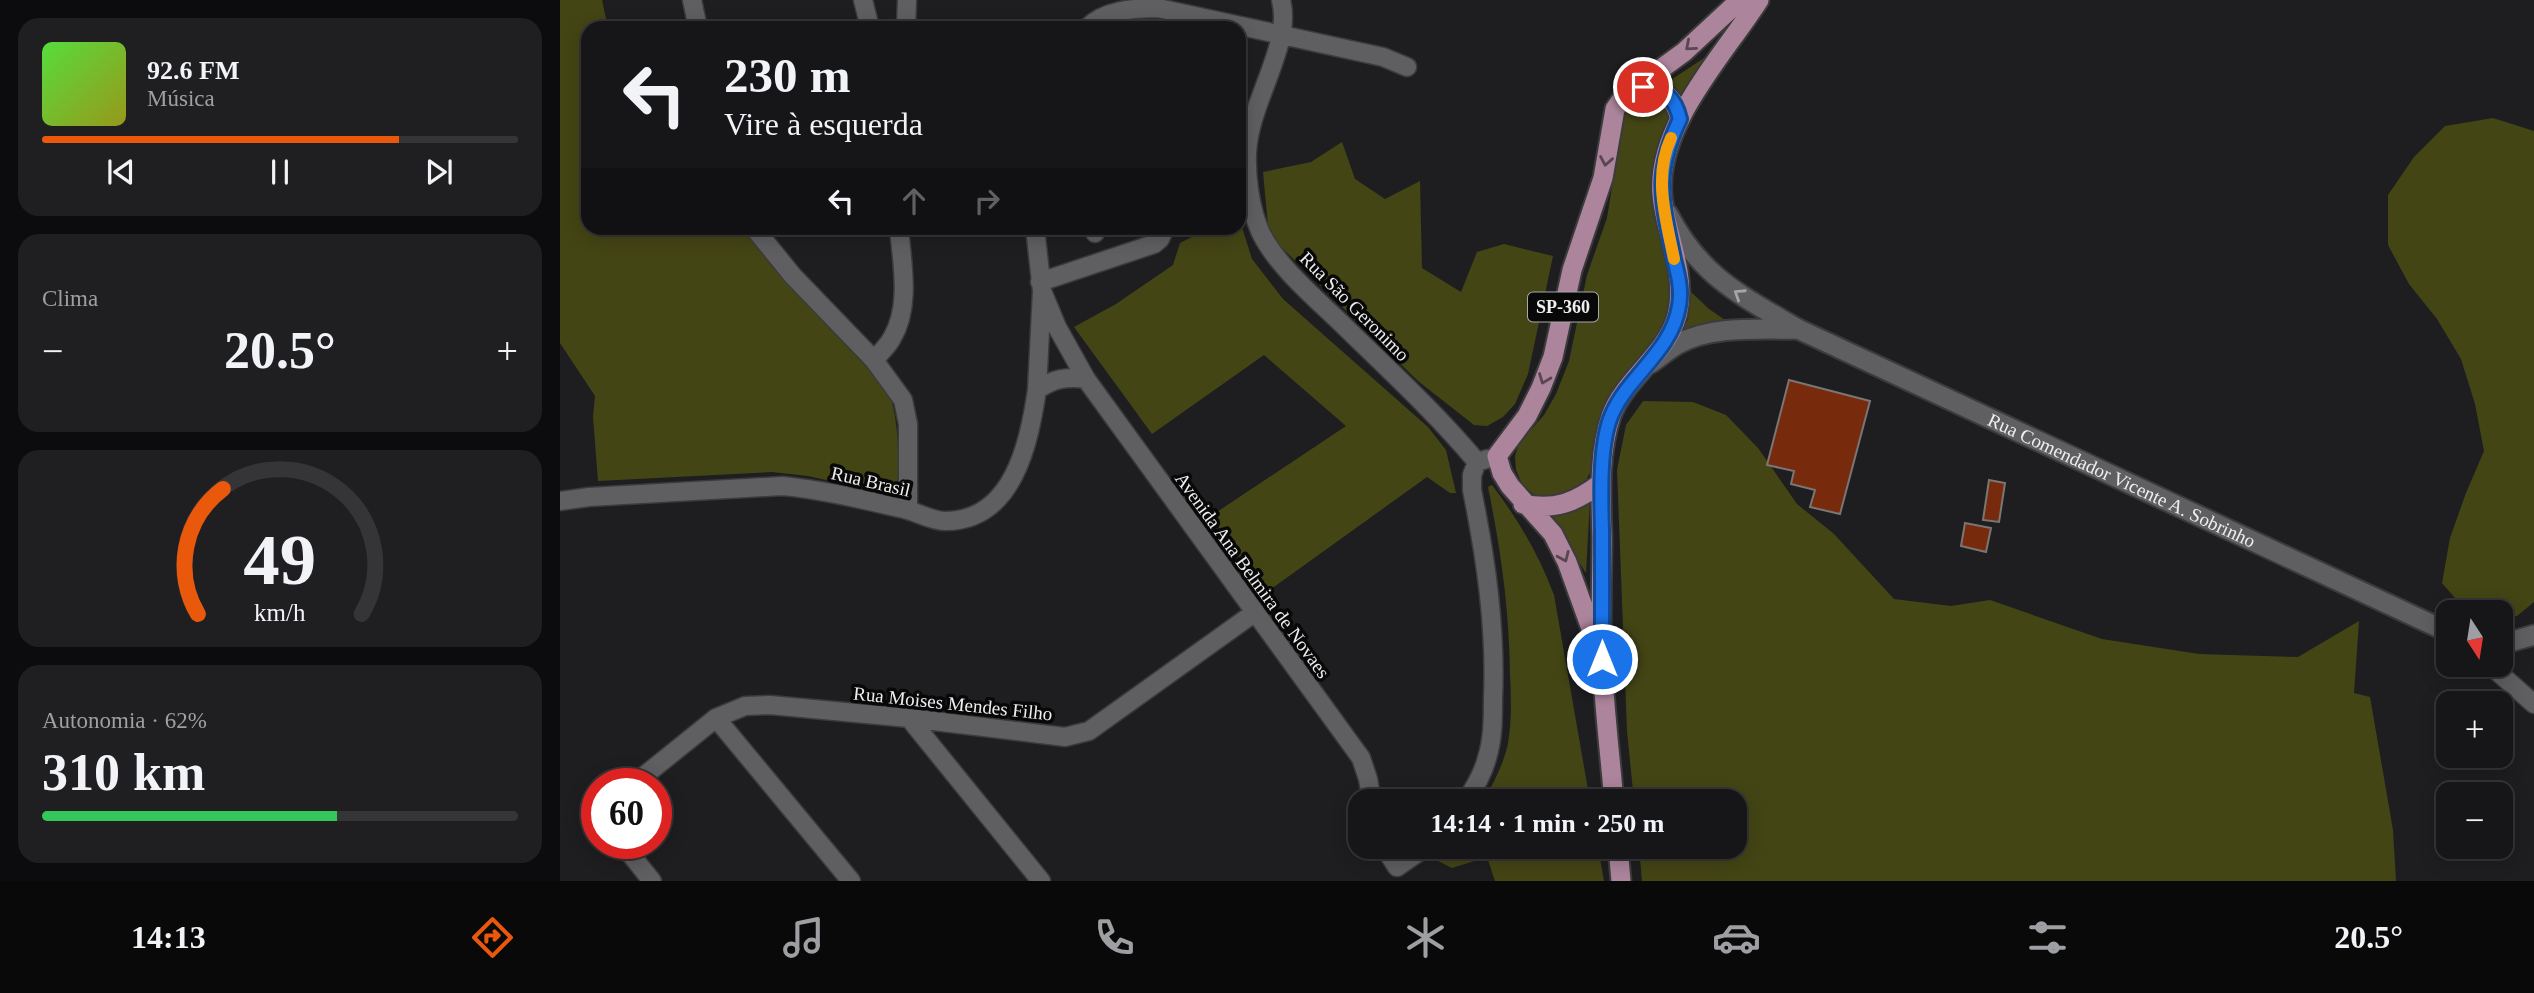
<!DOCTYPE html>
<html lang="pt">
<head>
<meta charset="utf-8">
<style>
  body { margin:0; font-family:"Times New Roman",serif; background:#1f1f22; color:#f1f3f6; height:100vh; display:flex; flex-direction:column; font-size:26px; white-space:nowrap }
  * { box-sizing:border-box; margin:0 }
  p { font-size:23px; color:#9e9fa2 }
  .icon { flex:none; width:38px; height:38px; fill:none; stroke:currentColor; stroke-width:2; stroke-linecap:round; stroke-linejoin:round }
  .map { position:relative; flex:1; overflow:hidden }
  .panel { display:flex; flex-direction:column; gap:18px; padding:18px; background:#0c0c0e; width:560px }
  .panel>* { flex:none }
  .guide { position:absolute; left:21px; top:21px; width:665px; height:214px; border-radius:21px; box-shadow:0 4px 18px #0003,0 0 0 2px #353538; background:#161619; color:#f1f3f6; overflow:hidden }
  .needle { width:46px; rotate:168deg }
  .controls { position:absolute; left:1876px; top:600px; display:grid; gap:14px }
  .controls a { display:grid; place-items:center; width:77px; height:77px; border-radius:14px; background:#161619; box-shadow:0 4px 18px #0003,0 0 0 2px #353538; font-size:35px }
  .speed { position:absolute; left:21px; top:768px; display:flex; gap:14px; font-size:35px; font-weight:700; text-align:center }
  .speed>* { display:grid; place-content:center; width:91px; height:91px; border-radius:50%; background:#161619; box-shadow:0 4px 18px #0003,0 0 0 2px #353538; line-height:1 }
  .speed .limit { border:10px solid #d22; background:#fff; color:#111 }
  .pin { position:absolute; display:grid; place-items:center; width:60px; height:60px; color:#fff; margin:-30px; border:4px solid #fff; border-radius:50%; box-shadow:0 2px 7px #0007 }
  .me { position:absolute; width:77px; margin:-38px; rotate:0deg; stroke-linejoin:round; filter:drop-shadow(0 0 5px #0008) }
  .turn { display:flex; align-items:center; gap:24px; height:147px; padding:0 28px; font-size:32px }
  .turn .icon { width:91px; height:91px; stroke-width:2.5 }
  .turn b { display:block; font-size:49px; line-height:60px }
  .lanes { display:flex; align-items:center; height:66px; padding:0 28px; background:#0003; justify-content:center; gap:35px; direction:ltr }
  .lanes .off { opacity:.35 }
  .big { font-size:52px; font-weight:600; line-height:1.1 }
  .panel .tile { flex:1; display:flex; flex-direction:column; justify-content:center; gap:10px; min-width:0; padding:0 24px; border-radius:21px; background:#1f1f22 }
  .panel .dial { align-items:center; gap:0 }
  .dial svg { height:182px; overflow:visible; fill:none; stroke:#353538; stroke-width:7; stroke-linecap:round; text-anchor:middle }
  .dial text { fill:#f1f3f6; stroke:none }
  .song { display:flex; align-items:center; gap:21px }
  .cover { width:84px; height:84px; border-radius:10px; background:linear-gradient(135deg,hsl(110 70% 55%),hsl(60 70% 35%)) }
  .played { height:7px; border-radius:4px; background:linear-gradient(90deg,#ea580c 75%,#353538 75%) }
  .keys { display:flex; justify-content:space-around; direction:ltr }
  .heat { display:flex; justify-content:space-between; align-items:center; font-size:38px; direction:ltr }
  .charge { height:10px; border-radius:5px; background:linear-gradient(90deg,#34c759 62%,#353538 0) }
  .trip { position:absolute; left:788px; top:789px; width:399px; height:70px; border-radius:21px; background:#161619; box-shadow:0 4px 18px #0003,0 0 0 2px #353538; font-weight:600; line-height:70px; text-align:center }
  .tab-bar { display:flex; height:112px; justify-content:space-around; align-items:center; background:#09090a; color:#9e9fa2 }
  .tab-bar .icon { width:49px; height:49px }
  .tab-bar .active { color:#ea580c }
  .tab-bar b { font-size:32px; color:#f1f3f6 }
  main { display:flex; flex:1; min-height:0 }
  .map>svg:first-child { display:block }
  .green { fill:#444515 }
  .building { fill:#782a0c; stroke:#797675; stroke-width:2 }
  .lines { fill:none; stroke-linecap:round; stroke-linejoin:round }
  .minor-casing { stroke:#3b3b3c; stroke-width:21 }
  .tertiary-casing { stroke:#3b3b3c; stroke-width:23 }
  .primary-casing { stroke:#3b3b3c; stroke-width:23 }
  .minor { stroke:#5f5f62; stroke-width:18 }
  .tertiary { stroke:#5f5f62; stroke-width:19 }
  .primary { stroke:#ac849c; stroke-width:19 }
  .oneway { stroke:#5a4652 }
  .oneway2 { stroke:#a6a6a8 }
  .route-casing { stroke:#114b97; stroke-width:18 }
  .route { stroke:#1a73e8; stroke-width:12 }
  .slow { stroke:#f59e0b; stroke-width:12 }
  .labels { text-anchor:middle; stroke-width:7; stroke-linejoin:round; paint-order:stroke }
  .shield { fill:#080809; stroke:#a9a9aa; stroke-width:2 }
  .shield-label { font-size:18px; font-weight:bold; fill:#eeeeef }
  .street-label { font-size:19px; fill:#eeeeef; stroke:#080809 }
</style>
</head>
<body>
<main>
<section class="panel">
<div class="tile">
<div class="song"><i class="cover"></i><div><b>92.6 FM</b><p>Música</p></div></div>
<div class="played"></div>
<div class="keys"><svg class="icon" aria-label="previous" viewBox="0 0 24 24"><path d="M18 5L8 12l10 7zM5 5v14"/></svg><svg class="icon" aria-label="pause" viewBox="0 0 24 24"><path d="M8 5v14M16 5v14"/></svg><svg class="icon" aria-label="next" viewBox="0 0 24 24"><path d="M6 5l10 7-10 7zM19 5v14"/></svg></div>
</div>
<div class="tile"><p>Clima</p>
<div class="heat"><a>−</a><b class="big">20.5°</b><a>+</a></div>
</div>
<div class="tile dial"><svg viewBox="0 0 100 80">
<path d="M14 69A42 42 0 1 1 86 69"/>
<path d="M14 69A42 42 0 0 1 25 14" stroke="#ea580c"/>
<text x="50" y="56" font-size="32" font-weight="700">49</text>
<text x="50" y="72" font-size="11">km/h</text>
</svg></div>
<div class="tile"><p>Autonomia · 62%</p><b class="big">310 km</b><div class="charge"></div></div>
</section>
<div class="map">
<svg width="1974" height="881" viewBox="0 0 1974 881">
  <rect width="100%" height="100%" fill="#1e1e21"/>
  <path class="green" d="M0,0H42L48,28H28V228H183L213,268L329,391C340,425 338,460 339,496L248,476L212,472L38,481L33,417L35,396L0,343Z
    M1153,52L1121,98L1116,91L1105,84Z
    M1098,97L1110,114L1112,296L1109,311L1100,330L1050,396L1041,417L1034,465L1026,480L1015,492L986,499L973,494L962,484L956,470L955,456L959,443L984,415L996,394L1009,361L1027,275L1047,218L1064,113C1073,97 1082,98 1098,97Z
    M1933,118L1974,131V602L1957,616H1941V612H1907L1882,583L1890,538L1906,493L1924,451L1915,404L1901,359L1877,319L1849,284L1828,245V195L1854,157L1885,126Z
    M782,142L795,179L825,199L860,181L862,268L901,292L917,252L944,244L993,256L968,374L955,404L943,417L927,426L914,425L858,381L717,243L708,226L703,172L751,162Z
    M679,181L680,221L692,259L723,299L868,427L886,450L896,493H890L867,477L704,594L651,516L786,426L704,355L592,434L514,327L556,304L613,265L620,243L649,228H679Z
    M1130,291L1149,309L1165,320L1139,325L1120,332L1128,320Z
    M1083,401L1133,402L1166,415L1198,448L1237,504L1274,534L1334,599L1391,606L1430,600L1542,639L1639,654L1738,657L1799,621L1794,693L1810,697L1833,830L1836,881H1082L1079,847H1174V802L1074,801L1067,731L1057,470L1066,425Z
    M932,485C958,519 979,555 994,595L1030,801H923C934,783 944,763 948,743C952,720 951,696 950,673C949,607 941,551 928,487Z
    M1030,499L1026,573C1013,551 995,537 981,514L1011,512Z
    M890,847H1038L1044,881H935L927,857L892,868L878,861Z"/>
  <path class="building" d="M1229,380L1310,401L1280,514L1250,507L1255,490L1231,484L1234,471L1207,465Z
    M1429,480L1445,483L1439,522L1423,520Z
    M1405,523L1431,528L1426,552L1401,546Z"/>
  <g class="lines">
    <g class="minor-casing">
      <path id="minor" d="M132,0L138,28
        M303,0L310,28
        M721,0C733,45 689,102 687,153C686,177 690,208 700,231C715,264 754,297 780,322C827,368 875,412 917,462
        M346,28L347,0
        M527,28C544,10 574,8 598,8L823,57L847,67
        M194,228L233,276L314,360L343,400L348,424V510
        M475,228L482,291
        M535,233L536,228
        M480,282L594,244L600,239L605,228
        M314,360C320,353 328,346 332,338C351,306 342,263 339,228
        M477,390L482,291L497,327L526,379L801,758L808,779L812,802
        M0,501L29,497L223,486C264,490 304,500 344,509C357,512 372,521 385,521C454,521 469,442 477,390C493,379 506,376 526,379
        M1930,665L1974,704
        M156,718L291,881
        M349,718L481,881
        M74,784L156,718L185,706L210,705L349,718L505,737L529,731L694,613
        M905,802C914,789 923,774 927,758C933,739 933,719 933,699C936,628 926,559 912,490V475L917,462L927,459
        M66,844L68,851L92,881
        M824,847L837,867
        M837,867L866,847"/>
    </g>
    <g class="tertiary-casing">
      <g id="tertiary">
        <path id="s1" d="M1108,214C1140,276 1180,295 1238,329L1888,632"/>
        <path d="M1091,363C1100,357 1109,349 1118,344C1152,325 1200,330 1238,329"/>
        <path d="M1941,639L1953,641L1974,635"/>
      </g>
    </g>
    <g class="primary-casing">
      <path id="primary" d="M1074,91C1098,81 1115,97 1120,119
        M963,504C995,511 1016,502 1041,483
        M1038,648L1007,562L993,534L950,486L942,473L937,456L967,416L981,388L993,357L1012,270L1043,178L1055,109L1064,96L1124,52L1180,0
        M1054,802C1050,754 1044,706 1042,659C1040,619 1042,578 1042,537C1041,498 1038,454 1051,416C1066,375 1114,351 1119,305C1124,268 1105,231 1102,195C1096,126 1163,56 1199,0
        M1058,847L1061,881"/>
    </g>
    <use href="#minor" class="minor"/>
    <use href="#tertiary" class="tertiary"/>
    <use href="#primary" class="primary"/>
  </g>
  <defs><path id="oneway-chevron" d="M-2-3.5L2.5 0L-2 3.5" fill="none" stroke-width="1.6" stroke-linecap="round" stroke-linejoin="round" transform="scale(1.75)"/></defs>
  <g class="oneway">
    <use href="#oneway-chevron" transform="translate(1130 46) rotate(139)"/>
    <use href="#oneway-chevron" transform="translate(1046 161) rotate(100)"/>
    <use href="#oneway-chevron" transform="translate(984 379) rotate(111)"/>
    <use href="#oneway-chevron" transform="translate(1004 557) rotate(66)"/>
  </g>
  <use class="oneway2" href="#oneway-chevron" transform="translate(1179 294) rotate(-147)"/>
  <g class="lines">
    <g class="route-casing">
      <path id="route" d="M1042,659C1042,616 1042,573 1042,530C1041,498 1039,443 1052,414C1069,375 1112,351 1119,306C1122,290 1118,274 1114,259C1102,200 1093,176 1120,119C1115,98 1105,89 1083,87"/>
    </g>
    <use href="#route" class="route"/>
    <path class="slow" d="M1111,138C1093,177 1106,219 1114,259"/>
  </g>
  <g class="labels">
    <rect class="shield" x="968" y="292.5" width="70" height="29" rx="5"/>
    <g class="shield-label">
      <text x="1003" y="313">SP-360</text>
    </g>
    <g class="street-label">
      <text transform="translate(795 306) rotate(45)" y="7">Rua São Geronimo</text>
      <text dy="7" stroke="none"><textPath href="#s1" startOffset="534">Rua Comendador Vicente A. Sobrinho</textPath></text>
      <text transform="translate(311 481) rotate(13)" y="7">Rua Brasil</text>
      <text transform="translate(693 575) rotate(54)" y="7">Avenida Ana Belmira de Novaes</text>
      <text transform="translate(393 703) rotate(6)" y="7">Rua Moises Mendes Filho</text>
    </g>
  </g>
</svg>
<div class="controls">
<a><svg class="needle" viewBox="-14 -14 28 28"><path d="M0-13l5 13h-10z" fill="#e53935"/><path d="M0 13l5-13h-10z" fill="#9e9fa2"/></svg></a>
<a>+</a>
<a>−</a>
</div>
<div class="speed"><div class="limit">60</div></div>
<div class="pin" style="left:1083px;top:87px;background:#d93025"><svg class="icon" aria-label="arrive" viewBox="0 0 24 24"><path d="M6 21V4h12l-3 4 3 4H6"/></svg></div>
<svg class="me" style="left:1042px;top:659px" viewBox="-20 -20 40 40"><circle r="17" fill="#1a73e8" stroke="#fff" stroke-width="3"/><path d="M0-11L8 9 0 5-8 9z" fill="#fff"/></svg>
<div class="trip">14:14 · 1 min · 250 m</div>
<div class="guide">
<div class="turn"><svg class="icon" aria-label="left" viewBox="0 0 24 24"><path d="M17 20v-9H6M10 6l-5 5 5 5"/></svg><div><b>230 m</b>Vire à esquerda</div></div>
<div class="lanes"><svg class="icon" aria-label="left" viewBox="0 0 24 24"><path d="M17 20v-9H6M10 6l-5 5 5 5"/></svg><svg class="icon off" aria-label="ahead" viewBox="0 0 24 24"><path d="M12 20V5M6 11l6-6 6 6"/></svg><svg class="icon off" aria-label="right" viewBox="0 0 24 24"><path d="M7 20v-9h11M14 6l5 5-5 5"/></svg></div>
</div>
</div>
</main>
<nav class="tab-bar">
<b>14:13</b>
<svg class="icon active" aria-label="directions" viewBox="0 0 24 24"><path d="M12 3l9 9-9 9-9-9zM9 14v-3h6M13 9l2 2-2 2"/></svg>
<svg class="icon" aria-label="music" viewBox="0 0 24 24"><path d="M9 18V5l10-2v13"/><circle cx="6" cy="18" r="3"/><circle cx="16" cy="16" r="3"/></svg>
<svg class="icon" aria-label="phone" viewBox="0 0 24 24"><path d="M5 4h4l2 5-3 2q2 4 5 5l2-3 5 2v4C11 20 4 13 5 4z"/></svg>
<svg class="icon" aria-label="climate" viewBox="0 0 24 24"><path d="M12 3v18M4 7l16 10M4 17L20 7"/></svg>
<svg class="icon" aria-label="car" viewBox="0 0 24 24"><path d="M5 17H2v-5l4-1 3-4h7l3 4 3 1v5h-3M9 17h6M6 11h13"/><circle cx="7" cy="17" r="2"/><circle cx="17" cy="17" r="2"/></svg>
<svg class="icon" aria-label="filters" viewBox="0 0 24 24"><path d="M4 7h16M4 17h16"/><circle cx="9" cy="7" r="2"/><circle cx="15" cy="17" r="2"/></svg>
<b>20.5°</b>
</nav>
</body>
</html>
